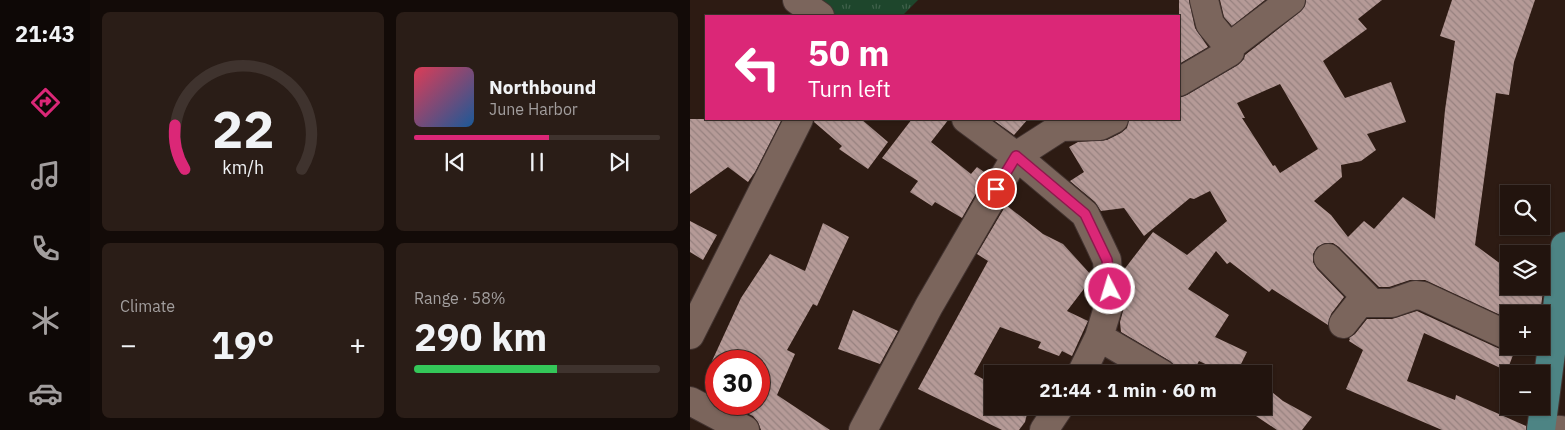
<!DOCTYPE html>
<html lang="en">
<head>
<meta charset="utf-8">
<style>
  body { margin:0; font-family:"IBM Plex Sans",sans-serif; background:#2a1d17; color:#f1f3f6; height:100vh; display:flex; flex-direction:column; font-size:19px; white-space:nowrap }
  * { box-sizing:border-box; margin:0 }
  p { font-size:16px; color:#a29e9e }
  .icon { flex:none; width:28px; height:28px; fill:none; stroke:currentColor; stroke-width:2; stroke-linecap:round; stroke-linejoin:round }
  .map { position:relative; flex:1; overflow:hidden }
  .side { display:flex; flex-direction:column; gap:12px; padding:12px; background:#130b08; width:600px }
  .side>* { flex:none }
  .top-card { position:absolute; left:15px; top:15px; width:475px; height:105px; border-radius:0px; box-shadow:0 1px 4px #0004,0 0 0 1px #3f332e; background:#db2777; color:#fff; overflow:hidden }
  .controls { position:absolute; left:810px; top:185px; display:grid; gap:10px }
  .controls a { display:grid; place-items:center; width:50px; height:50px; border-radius:0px; background:#22140e; box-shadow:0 1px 4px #0004,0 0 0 1px #3f332e; font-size:25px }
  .speed { position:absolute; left:15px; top:350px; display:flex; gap:10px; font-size:25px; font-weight:700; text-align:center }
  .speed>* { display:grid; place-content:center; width:65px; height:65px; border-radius:50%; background:#22140e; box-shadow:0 1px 4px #0004,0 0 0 1px #3f332e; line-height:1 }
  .speed .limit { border:8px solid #d22; background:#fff; color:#111 }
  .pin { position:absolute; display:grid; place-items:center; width:42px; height:42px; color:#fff; margin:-21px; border:2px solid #fff; border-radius:50%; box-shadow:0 1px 5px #0007 }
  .me { position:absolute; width:55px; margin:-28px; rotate:355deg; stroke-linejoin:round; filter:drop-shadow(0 0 4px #0008) }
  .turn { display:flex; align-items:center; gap:18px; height:105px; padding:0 20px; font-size:22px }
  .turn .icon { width:65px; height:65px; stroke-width:2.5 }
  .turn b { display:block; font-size:35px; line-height:42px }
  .big { font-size:38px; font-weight:700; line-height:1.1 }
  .side .widget { flex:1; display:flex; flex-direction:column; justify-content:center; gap:8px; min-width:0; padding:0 18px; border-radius:8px; background:#2a1d17 }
  .side .dial { align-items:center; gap:0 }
  .dial svg { height:130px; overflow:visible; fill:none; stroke:#3f332e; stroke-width:7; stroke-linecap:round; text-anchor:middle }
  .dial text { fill:#f1f3f6; stroke:none }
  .song { display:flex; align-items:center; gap:15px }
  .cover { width:60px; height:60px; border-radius:8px; background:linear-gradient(135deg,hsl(350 70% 55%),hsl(210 70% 35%)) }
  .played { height:5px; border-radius:2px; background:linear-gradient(90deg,#db2777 55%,#3f332e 55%) }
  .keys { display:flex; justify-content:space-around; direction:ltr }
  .heat { display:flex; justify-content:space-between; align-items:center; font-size:28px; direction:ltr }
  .charge { height:8px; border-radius:4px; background:linear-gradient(90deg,#34c759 58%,#3f332e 0) }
  .side .tiles { flex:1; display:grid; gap:12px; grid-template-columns:repeat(2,1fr) }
  .trip { position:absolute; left:294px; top:365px; width:288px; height:50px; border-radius:0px; background:#22140e; box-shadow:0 1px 4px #0004,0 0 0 1px #3f332e; font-weight:700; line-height:50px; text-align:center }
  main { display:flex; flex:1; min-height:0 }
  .menu { display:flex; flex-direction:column; width:90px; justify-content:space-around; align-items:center; background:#0e0806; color:#a29e9e }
  .menu .icon { width:35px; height:35px }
  .menu .current { color:#db2777 }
  .menu b { font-size:22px; color:#f1f3f6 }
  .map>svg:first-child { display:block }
  .grass { fill:url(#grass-tufts) }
  .building { fill:url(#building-back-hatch); fill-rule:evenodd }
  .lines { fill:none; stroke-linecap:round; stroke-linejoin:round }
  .minor-casing { stroke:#433431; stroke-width:30 }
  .major-casing { stroke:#433431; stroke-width:30 }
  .minor { stroke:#7b655c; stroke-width:28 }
  .major { stroke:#4d8484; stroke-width:28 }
  .route-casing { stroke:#8e194d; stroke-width:12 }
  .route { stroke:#db2777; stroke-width:9 }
</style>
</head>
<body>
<main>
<nav class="menu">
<b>21:43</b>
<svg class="icon current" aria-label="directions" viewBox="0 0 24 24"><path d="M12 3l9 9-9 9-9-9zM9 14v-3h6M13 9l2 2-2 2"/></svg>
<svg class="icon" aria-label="music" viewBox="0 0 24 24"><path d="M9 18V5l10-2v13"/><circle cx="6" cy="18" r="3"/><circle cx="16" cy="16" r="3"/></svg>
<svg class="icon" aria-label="phone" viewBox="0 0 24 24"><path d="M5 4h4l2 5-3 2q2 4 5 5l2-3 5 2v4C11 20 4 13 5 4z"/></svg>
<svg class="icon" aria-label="climate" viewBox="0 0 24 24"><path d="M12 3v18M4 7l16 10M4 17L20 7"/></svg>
<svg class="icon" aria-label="car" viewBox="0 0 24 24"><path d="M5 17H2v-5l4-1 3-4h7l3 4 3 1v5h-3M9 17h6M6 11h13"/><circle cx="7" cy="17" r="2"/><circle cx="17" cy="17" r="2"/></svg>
</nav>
<section class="side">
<div class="tiles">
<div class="widget dial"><svg viewBox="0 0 100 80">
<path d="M14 69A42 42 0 1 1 86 69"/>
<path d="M14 69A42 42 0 0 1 8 42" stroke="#db2777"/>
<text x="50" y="56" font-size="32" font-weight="700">22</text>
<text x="50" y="72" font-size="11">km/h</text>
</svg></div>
<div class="widget">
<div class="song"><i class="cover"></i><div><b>Northbound</b><p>June Harbor</p></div></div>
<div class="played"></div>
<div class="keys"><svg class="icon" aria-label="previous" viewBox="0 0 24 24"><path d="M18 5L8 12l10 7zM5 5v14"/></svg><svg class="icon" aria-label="pause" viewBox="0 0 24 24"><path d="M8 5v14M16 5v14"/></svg><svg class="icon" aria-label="next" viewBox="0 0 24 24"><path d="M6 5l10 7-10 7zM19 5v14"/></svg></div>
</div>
<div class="widget"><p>Climate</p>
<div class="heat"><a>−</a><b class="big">19°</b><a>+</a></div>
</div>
<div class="widget"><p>Range · 58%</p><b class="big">290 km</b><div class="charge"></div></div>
</div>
</section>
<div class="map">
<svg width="875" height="430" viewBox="0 0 875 430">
  <defs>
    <pattern id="grass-tufts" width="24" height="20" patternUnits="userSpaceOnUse" patternTransform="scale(1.25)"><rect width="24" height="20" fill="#1e462c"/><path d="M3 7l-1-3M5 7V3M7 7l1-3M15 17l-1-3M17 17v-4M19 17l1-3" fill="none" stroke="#40614b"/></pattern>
    <pattern id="building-back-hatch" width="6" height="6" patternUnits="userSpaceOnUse" patternTransform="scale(1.25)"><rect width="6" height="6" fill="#b59a97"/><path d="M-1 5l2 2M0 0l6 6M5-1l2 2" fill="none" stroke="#96817f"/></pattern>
  </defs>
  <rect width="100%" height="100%" fill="#2d1b13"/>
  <path class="grass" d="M117,0H228L212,16H139Z"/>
  <path class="building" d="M489,0H499L505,28L518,47L489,64Z
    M530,0H575L542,26L534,17Z
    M616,0H692L668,19L677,29L633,61L655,98L701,82L716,122L677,134L686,150L671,161L651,165L652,177L624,201L641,215L658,237L674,221L684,229L713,197L745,219L755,110L765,41L750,36L762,0H845L824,62L819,95L806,93L785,245L819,270V286H845L853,291L850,314H819V319L735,280H720L699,287H689L649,247L643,243H635L627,247L623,254V262L627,269L654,297L641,314L638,325L582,289L579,292L540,262L537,264L526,251L498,289L539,315L525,337L557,352L550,366L560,374H551L549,368L546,374H536L509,361L502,374H488L485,366L480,361L431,332L430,322L436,300L433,271L463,232L497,255L537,221L520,191L504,199L500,198L454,236L434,208L411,211L405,202L380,181L394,172L379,147L388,142L417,140L431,133L437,128L439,119H489V98L497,95L548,65L554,59L555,55L610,12L615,6ZM590,84L628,149L590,173L585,165L583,166L552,118H555L547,103Z
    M0,119H92L65,172L58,182L38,167L0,194Z
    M125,119H171L198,142L178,169L149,149L152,146L124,122Z
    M222,119H259L241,142L281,174L287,167L297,174L272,218L245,202L242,206L220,192L228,181L192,158Z
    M302,119H338L324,135Z
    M316,205L353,234L373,244L403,277L377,311L398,321L382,356L372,351L369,356L348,348L351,342L310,327L284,374L302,384V406H339L335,422L329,430H312L228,389L298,261L287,254Z
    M0,221L27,235L13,260L0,252Z
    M133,223L159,237L127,306L123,304L97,350L105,354L87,395L140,430H71L68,422L63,416L39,404H69V361H22L51,298L80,254L115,271Z
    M163,310L208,331L190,364L148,349Z
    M727,311L812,350L820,352L827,349L823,355L817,371L734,333L717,381L765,400L766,395L836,426V430H752L656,389L673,350L659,341L660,339L659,338L665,334L677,319H702Z
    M572,384L593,401L622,417L612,430H587L566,416L562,406H572Z"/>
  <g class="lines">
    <g class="minor-casing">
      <path id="minor" d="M107,0L130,16
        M539,47L601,0
        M489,82L540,52L539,47L520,24L514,0
        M276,119L326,156L395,214L409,243L417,260L420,301L409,337L391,374
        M638,258L682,303
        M653,324L668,305L675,303H702L725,295L733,296L819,336
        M0,335L109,119
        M409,337L472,374
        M0,401L55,430
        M851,429L871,430
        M173,430L239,306L326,156L371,127L410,126L424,119
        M354,430L370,406"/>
    </g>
    <g class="major-casing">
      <path id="major" d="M851,430L875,246"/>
    </g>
    <use href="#minor" class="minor"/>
    <use href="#major" class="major"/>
  </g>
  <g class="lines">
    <g class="route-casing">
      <path id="route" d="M306,189L326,156L395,214L417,260L420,289"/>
    </g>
    <use href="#route" class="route"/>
  </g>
</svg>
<div class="controls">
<a><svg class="icon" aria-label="search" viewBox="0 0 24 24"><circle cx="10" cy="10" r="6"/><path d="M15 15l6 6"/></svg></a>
<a><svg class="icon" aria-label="layers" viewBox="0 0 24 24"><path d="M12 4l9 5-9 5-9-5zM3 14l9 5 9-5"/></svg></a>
<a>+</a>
<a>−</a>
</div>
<div class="speed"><div class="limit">30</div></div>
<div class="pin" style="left:306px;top:189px;background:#d93025"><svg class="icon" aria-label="arrive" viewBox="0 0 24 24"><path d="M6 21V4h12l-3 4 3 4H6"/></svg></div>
<svg class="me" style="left:420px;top:289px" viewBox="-20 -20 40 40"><circle r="17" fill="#db2777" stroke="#fff" stroke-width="3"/><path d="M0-11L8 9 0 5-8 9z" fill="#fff"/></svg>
<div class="trip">21:44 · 1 min · 60 m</div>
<div class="top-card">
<div class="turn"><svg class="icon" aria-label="left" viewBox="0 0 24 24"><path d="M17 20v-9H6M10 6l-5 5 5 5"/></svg><div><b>50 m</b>Turn left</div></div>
</div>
</div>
</main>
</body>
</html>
